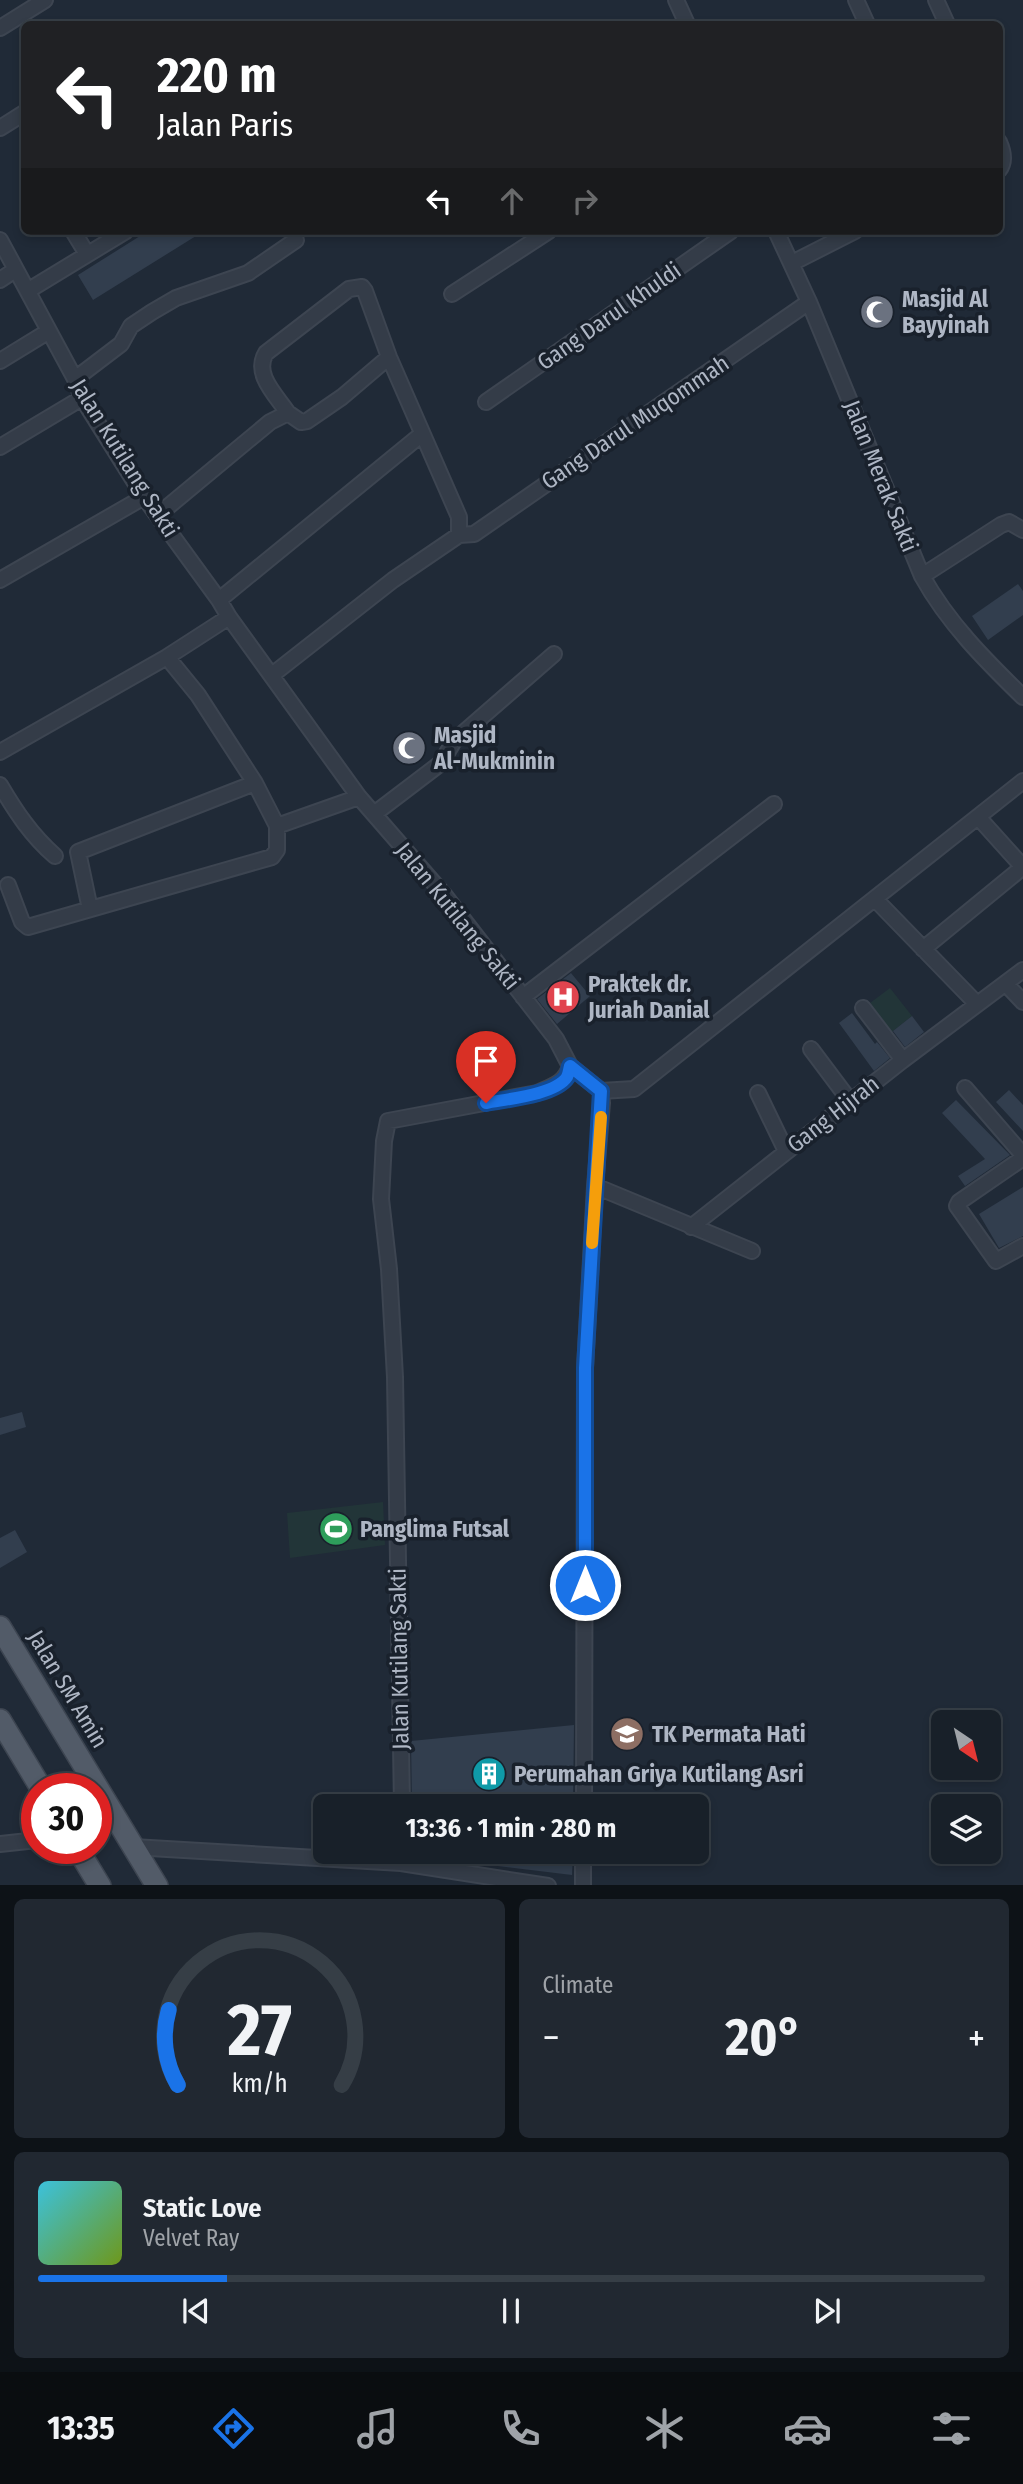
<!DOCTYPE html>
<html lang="en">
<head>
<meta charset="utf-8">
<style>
  body { margin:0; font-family:"Fira Sans Condensed",sans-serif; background:#212831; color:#f1f3f6; height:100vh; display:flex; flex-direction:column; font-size:26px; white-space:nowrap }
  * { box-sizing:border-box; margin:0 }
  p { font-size:23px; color:#9fa3a8 }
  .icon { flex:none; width:38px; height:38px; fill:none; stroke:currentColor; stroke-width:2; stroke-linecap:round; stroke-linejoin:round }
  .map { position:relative; height:1885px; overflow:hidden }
  .sheet { display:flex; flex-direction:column; gap:14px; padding:14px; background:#0d1217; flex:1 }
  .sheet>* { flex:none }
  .top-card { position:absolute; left:21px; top:21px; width:982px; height:214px; border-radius:10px; box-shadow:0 4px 10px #0003,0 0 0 2px #363e46; background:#202124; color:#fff; overflow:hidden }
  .needle { width:46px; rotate:145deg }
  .tools { position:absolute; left:931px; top:1710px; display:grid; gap:14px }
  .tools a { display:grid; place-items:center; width:70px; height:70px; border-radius:10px; background:#182029; box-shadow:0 4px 10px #0003,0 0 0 2px #363e46; font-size:35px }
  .speed { position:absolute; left:21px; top:1773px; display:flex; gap:14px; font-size:35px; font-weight:700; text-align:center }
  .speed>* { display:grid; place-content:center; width:91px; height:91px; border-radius:50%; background:#182029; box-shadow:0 4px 10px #0003,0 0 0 2px #363e46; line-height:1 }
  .speed .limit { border:10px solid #d22; background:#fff; color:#111 }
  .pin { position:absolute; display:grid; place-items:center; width:60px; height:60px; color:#fff; margin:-72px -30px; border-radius:50% 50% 50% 0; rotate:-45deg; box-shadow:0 0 7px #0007 }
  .pin .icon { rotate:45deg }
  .me { position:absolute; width:77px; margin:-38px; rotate:0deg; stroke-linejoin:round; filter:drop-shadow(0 0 5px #0008) }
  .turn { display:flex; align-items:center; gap:24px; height:147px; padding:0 21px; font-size:32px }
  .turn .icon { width:91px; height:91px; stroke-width:2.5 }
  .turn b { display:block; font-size:49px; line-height:60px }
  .lanes { display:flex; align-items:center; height:66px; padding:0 21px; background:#0003; justify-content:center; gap:35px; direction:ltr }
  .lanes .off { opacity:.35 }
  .big { font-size:52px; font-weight:700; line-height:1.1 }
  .sheet .widget { flex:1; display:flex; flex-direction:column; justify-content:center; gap:10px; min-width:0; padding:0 24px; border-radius:10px; background:#212831 }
  .sheet .dial { align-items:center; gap:0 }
  .dial svg { height:182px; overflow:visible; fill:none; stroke:#363e46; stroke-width:7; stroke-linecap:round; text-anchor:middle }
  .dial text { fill:#f1f3f6; stroke:none }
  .song { display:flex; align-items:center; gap:21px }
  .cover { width:84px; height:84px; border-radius:10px; background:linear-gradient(135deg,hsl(190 70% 55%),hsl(80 70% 35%)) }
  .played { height:7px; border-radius:4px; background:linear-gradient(90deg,#1a73e8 20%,#363e46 20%) }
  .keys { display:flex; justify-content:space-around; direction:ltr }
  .heat { display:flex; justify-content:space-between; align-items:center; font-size:38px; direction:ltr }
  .sheet .tiles { flex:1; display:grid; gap:14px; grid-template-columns:1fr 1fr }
  .widget:last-child { grid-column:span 2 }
  .trip { position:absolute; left:313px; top:1794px; width:396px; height:70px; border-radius:10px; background:#182029; box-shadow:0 4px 10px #0003,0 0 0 2px #363e46; font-weight:700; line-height:70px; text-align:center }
  .tabs { display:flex; height:112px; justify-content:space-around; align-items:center; background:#0a0d10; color:#9fa3a8 }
  .tabs .icon { width:49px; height:49px }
  .tabs .on { color:#1a73e8 }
  .tabs b { font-size:32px; color:#f1f3f6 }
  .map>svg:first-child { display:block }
  .green { fill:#223538 }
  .building { fill:#323e4e }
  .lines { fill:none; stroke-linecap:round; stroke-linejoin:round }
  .minor-casing { stroke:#3d4551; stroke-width:18 }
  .primary-casing { stroke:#3d4551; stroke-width:24 }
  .minor { stroke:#343c48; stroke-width:14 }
  .primary { stroke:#525b68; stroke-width:21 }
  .route-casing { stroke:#114b97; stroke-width:18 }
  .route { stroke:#1a73e8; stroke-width:12 }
  .slow { stroke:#f59e0b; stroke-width:12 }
  .labels { text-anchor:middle; stroke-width:7; stroke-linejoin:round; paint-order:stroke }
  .poi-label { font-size:23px; font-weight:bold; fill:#aeb6c4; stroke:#19212c; text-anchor:start }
  .street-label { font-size:23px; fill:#aeb6c4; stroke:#19212c }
</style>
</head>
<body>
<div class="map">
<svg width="1023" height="1886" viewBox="0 0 1023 1886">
  <rect width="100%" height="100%" fill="#202a37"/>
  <path class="green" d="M890,988L912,1016L892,1032L870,1003Z
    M383,1502L385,1545L290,1558L287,1513Z"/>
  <path class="building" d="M148,231H204L93,300L78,275Z
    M1018,584L1023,591V615L988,640L972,616Z
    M571,973L590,996L557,1024L537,999Z
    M852,1013L875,1044L877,1042L890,1058L874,1071L839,1023Z
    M912,1016L924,1032L905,1047L893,1031Z
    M1009,1090L1023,1105V1131L996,1102Z
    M956,1100L1010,1155L965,1186L958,1176L985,1159L942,1113Z
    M1023,1187V1236L999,1248L979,1214Z
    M22,1412L26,1427L0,1435V1418Z
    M15,1530L27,1552L0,1568V1538Z
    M574,1725L573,1806H412L411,1741Z
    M432,1852H573L572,1875L432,1858Z"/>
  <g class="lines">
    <g class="minor-casing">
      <path id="minor" d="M676,0L687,24
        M856,0L867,24
        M936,0L947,24
        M0,28L45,0
        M0,128L24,113
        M999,142C1003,151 1006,161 999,170
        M73,231L87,254
        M776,231L809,302L922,576C948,623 985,660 1023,697
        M0,240L75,379L82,398L144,497L219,600L229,617L359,797L446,897L556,1039L570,1066C565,1083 553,1086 537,1093L388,1121L384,1141L381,1199L389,1269L395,1377L402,1806
        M792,263L855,231
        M0,280L15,270
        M29,290L126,231
        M452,294L549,231
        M0,361L49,331
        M75,379L121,344L131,326L152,312L176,298L248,273L296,240
        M486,402L731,231
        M0,447L82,398
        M158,515L270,422L288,413L301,422L307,421L342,397L389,357
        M459,535L474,534L809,302
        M922,576L1001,525L1009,522L1023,530
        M0,580L144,497
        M219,600L422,434
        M167,657L198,695L255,783
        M272,675L393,580L459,535V517L389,357L365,291L362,287L349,289L266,353C253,374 276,395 288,413
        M0,752L167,657L229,617
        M0,785C16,812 31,835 55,856
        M374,814L441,763L454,741L554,654
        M978,817L1023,867
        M8,885L22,922L28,927L272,857L277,850V826L359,797
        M875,899L977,1004
        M90,909L78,852L255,783L277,826
        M923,949L1023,867
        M1006,984L1023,1002
        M523,997L774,804
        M863,1008L903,1060
        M811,1049L850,1101
        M570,1066L601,1091L602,1103L595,1186L585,1368L584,1806
        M965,1088L1023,1155
        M601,1091L634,1089L1023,781
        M758,1093L786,1151
        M1023,1158L959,1202L957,1206L996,1261L1023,1246
        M595,1186L752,1251
        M691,1227L903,1060L1023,970
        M0,1844L37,1840
        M133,1847L401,1863L548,1886
        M583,1886V1852"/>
    </g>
    <g class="primary-casing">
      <path id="primary" d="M0,1627L157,1886
        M0,1720L41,1788
        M77,1848L100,1886"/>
    </g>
    <use href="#minor" class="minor"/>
    <use href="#primary" class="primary"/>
  </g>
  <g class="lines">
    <g class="route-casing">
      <path id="route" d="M486,1103C506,1099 555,1095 567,1077C569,1073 569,1069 570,1066L601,1091L585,1368V1585"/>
    </g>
    <use href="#route" class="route"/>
    <path class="slow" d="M592,1243L601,1117"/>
  </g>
  <defs>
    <g id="mosque-disc" transform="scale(1.75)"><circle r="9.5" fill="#6b7280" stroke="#19212c"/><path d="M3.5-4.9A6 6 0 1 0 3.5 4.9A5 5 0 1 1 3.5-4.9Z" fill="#fff"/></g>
    <g id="hospital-disc" transform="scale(1.75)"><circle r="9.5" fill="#e0444e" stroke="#19212c"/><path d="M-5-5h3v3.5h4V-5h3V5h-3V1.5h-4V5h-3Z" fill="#fff"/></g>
    <g id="stadium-disc" transform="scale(1.75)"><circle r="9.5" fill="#2e9e5b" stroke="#19212c"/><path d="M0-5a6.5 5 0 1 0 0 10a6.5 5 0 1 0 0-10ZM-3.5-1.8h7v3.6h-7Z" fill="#fff"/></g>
    <g id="school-disc" transform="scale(1.75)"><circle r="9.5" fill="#8d6e63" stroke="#19212c"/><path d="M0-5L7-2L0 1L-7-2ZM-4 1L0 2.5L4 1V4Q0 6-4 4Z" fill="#fff"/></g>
    <g id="building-disc" transform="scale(1.75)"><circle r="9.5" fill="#0f9aa8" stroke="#19212c"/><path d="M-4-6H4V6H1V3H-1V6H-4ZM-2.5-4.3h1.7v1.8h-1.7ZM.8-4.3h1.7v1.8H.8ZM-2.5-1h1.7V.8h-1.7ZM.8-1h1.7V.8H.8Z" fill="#fff"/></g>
  </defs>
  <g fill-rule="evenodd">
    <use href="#mosque-disc" x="877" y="312"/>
    <use href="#mosque-disc" x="409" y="748"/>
    <use href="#hospital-disc" x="563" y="997"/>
    <use href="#stadium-disc" x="336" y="1529"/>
    <use href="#school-disc" x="627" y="1734"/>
    <use href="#building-disc" x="489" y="1774"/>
  </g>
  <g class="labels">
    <g class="poi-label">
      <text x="902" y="307">Masjid Al<tspan x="902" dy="26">Bayyinah</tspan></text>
      <text x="434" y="743">Masjid<tspan x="434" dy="26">Al-Mukminin</tspan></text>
      <text x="588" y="992">Praktek dr.<tspan x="588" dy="26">Juriah Danial</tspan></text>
      <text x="360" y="1537">Panglima Futsal</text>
      <text x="652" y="1742">TK Permata Hati</text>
      <text x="514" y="1782">Perumahan Griya Kutilang Asri</text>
    </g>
    <g class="street-label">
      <text transform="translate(609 316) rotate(-35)" y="8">Gang Darul Khuldi</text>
      <text transform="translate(635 422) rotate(-34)" y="8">Gang Darul Muqommah</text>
      <text transform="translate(125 458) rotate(58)" y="8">Jalan Kutilang Sakti</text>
      <text transform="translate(881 476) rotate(68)" y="8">Jalan Merak Sakti</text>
      <text transform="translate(458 916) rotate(51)" y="8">Jalan Kutilang Sakti</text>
      <text transform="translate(833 1114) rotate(-38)" y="8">Gang Hijrah</text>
      <text transform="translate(399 1659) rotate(-91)" y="8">Jalan Kutilang Sakti</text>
      <text transform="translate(68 1689) rotate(59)" y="8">Jalan SM Amin</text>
    </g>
  </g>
</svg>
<div class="tools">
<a><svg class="needle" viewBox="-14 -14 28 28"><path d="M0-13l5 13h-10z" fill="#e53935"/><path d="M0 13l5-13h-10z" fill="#9fa3a8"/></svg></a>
<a><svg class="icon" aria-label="layers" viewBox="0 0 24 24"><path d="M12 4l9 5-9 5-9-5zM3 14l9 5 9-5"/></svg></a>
</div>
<div class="speed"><div class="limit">30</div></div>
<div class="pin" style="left:486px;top:1103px;background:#d93025"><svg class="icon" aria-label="arrive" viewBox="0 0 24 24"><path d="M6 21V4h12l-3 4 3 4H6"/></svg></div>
<svg class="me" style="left:585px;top:1585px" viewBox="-20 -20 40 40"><circle r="17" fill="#1a73e8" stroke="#fff" stroke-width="3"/><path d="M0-11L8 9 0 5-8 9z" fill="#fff"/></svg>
<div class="trip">13:36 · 1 min · 280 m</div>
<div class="top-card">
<div class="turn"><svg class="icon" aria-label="left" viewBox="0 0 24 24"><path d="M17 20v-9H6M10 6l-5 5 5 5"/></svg><div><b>220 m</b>Jalan Paris</div></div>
<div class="lanes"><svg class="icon" aria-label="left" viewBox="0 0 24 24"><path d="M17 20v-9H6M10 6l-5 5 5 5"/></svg><svg class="icon off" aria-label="ahead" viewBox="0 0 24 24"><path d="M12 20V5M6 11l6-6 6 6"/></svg><svg class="icon off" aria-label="right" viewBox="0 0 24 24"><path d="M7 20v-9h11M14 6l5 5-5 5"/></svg></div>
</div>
</div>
<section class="sheet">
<div class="tiles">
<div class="widget dial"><svg viewBox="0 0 100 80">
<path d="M14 69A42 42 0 1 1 86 69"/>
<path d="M14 69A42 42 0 0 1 10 36" stroke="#1a73e8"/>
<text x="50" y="56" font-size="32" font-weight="700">27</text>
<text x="50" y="72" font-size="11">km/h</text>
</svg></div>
<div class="widget"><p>Climate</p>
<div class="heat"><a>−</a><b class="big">20°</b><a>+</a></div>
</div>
<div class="widget">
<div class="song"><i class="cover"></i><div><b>Static Love</b><p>Velvet Ray</p></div></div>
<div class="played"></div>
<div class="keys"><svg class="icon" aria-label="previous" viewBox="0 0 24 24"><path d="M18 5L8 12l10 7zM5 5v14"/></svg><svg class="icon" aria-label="pause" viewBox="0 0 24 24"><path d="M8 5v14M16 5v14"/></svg><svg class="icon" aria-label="next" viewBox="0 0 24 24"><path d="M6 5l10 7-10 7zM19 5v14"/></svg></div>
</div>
</div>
</section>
<nav class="tabs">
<b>13:35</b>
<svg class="icon on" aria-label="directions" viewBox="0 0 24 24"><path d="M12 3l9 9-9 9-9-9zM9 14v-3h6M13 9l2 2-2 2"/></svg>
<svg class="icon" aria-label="music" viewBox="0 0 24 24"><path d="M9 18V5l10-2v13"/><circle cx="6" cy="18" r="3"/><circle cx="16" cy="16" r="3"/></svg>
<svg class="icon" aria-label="phone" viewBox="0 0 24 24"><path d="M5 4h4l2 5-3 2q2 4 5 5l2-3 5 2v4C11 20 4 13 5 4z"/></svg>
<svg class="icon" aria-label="climate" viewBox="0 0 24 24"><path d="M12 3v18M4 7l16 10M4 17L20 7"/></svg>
<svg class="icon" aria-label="car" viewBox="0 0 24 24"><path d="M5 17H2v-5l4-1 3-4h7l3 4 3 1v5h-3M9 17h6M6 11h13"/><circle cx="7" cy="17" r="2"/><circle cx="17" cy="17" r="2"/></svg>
<svg class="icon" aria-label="filters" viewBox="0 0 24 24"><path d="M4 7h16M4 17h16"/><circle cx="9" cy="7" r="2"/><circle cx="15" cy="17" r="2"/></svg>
</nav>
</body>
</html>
